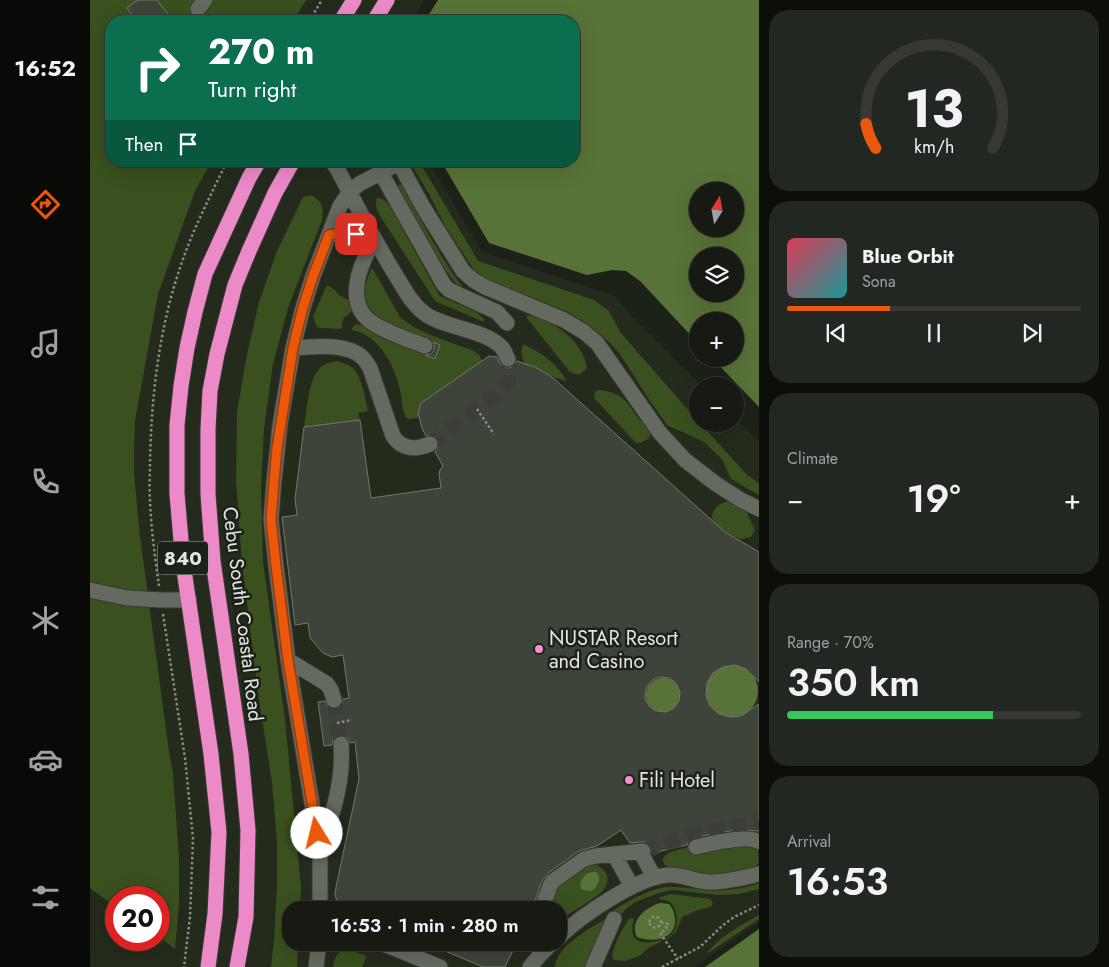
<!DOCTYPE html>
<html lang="en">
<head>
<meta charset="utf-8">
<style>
  body { margin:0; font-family:Jost,sans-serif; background:#232721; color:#f1f3f6; height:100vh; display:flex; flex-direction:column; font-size:19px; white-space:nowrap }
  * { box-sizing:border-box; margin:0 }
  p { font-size:16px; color:#9ea1a0 }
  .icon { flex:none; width:28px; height:28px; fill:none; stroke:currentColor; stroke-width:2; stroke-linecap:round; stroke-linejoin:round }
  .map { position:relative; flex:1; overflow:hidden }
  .panel { display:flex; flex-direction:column; gap:10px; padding:10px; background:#0c0e0a; width:350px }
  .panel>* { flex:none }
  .banner { position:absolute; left:15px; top:15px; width:475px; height:152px; border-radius:20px; box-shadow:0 5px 20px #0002,0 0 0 1px #353833; background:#0b6e4f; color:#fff; overflow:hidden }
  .needle { width:32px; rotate:11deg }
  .fabs { position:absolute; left:599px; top:182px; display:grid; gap:10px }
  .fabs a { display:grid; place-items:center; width:55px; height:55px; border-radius:50%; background:#161a13; box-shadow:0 5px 20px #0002,0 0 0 1px #353833; font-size:25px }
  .speed { position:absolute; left:15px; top:886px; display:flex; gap:10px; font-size:25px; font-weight:700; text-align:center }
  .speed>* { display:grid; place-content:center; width:65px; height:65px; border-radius:50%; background:#161a13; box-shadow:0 5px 20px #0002,0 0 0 1px #353833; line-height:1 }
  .speed .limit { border:8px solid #d22; background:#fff; color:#111 }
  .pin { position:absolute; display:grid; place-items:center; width:42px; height:42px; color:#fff; margin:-21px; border-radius:10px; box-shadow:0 2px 8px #0006 }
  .me { position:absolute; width:55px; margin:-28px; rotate:351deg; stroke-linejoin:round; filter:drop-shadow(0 0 4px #0008) }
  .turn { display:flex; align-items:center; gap:18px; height:105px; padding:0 20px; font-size:22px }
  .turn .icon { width:65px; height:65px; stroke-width:2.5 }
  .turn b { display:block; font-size:35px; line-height:42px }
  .then { display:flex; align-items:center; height:48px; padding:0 20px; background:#0003; gap:10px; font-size:19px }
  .big { font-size:38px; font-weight:600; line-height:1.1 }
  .panel .tile { flex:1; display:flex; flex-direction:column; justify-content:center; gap:8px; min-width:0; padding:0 18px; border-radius:20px; background:#232721 }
  .panel .dial { align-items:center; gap:0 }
  .dial svg { height:130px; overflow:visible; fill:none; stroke:#353833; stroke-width:7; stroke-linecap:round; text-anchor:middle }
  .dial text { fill:#f1f3f6; stroke:none }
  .song { display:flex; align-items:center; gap:15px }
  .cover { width:60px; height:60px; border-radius:8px; background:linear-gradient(135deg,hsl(350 70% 55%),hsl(180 70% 35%)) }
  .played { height:5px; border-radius:2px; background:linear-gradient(90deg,#ea580c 35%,#353833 35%) }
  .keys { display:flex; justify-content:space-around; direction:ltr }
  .heat { display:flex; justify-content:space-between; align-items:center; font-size:28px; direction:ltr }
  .charge { height:8px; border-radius:4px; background:linear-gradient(90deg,#34c759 70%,#353833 0) }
  .trip { position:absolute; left:192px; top:901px; width:285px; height:50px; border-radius:20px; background:#161a13; box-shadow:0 5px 20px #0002,0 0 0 1px #353833; font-weight:600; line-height:50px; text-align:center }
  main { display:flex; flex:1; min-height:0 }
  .tabs { display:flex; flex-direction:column; width:90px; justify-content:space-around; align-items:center; background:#090a08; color:#9ea1a0 }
  .tabs .icon { width:35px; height:35px }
  .tabs .current { color:#ea580c }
  .tabs b { font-size:22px; color:#f1f3f6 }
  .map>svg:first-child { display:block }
  .built { fill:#242b1c; fill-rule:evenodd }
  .green { fill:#3a501e }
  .water { fill:#587337; fill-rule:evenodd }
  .building { fill:#3f443a; stroke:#72786d; fill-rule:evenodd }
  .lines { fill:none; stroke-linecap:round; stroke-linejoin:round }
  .minor-tunnel { stroke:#3b3f37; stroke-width:15; stroke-dasharray:15 8; stroke-linecap:butt }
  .minor-casing { stroke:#383b35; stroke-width:17 }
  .highway-casing { stroke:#383b35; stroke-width:17 }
  .path { stroke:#888c85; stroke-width:2.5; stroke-dasharray:2.5 2.5; stroke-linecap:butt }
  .minor { stroke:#656a60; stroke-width:15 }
  .highway { stroke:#ec89c7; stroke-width:15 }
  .route-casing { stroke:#983908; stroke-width:12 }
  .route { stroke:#ea580c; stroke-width:9 }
  .poi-dot { fill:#f690d0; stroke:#1d2219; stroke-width:2 }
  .labels { text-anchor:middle; stroke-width:5; stroke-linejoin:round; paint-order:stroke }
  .shield { fill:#1d2219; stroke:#a8aba4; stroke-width:1 }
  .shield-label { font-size:19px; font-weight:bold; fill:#e3e6e0 }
  .street-label { font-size:20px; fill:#e3e6e0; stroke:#1d2219 }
  .poi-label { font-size:20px; fill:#e3e6e0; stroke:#1d2219; text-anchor:start }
</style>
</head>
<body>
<main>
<nav class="tabs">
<b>16:52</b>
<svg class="icon current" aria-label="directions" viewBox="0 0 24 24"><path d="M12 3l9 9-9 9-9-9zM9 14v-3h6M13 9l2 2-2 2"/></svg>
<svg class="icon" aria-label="music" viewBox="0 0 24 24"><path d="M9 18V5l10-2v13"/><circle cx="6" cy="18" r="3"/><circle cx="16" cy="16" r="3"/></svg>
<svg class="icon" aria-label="phone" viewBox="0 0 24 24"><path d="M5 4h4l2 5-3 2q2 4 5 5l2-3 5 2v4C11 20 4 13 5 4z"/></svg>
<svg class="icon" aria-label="climate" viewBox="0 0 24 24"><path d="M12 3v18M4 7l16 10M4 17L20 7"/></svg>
<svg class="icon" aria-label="car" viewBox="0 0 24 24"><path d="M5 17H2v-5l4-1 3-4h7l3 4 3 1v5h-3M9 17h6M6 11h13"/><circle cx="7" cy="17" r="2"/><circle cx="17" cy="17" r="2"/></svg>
<svg class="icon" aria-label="filters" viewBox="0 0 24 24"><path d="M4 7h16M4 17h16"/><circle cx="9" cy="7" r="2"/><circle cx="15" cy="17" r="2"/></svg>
</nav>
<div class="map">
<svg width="669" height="967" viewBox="0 0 669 967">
  <rect width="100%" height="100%" fill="#1d2219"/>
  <path class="built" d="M0,0H334L321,21H21V161H339L391,251L525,296L541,316L612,386H608V424H645V418L669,441V922L605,967H0ZM26,898H69V940H26ZM201,910H469V942H201Z"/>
  <path class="green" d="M0,0H216L203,21H21V161H122L105,191L68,294L45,421L44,449V473L50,536L79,752L83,773L89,859V903L85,949L69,937V898H26V907L0,888Z
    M319,161H329L388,261L504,300L519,311L530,332L607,420L608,424H611L657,475L669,483V495L641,479L632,459L614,442L593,432L578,426L560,401L530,354L519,342L500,326L478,312L397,280L388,275L378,261L355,226L339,194Z
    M309,184L312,185C331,220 350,258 375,290H373L366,284L354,268L308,189Z
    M220,195C232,200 234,207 232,220L198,308L183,364L174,429L171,488L173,562L195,719L211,887L210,910H201V942L208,943L207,967H181L184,941L187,887V841L182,782L169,700L152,563L146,481L147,412L157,354L169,302L187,251L213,197Z
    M287,198C294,198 296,202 300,206L349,295L354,298L385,311L394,319V322L345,301L292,219C288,212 284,207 287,198Z
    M281,269H283L310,317C331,335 360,341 384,351L390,356L392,362L331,403L328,413V418L318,419C311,412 313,403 311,394C305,367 291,336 262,330V328L266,324L276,326L288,336L345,359L350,345L294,323L278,307L274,300V294L275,285Z
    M237,285L245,290L249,295L260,301L262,308V311L254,318L252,323V329L231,328L227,327L223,316Z
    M437,315C463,319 493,341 497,368L489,375L480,372L437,318Z
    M433,345H435C455,355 465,362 477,381C461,378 451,369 435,364C432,358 430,352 433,345Z
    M247,361C252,363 258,364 263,368C272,377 275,398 278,411L268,413L270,420L214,427C217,410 218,381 229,369C233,364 241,362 247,361Z
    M508,390C515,390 526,393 531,397C539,403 543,412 549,419C555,424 568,433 556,440C551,443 549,444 545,442L504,398L505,392Z
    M638,501L647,503L651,505L657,513L665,530L661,537C660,537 653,539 653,539C646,539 622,525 622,517C622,508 631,503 638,501Z
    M655,843L663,845L668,850L669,862L666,866C649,871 631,876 613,874C607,874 560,869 576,855C581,851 592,849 598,847L601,849L603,854Z
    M502,863C514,867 523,877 514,889C509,897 478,914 469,920V910H457L468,886L476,877Z
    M669,883V889L649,894L628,895L583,890L569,893L545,902L536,909L529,917L520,913C536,902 556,890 576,887C589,886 602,889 615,890C633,892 652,889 669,883Z
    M581,894L620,899C622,901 624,903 621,907L608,910L592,917L586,932L576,940L575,939C578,937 582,935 584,931C589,923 587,910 581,903C578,900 573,900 569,899L570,897Z
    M669,915V919L618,953H617C631,935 650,926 669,915Z
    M540,918L544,919C537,942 551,946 571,940L572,941L560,947L549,956L535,961L524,960L522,956C525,943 531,929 540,918Z
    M514,920L515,921L496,967H465C466,946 498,930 514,920Z
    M257,949L277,956L272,967H243C244,958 247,952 257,949Z"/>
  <path class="water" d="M348,0H669V407L623,359H645V321H608L607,342L550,281L536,271L522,270L497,275L399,243L351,161H484V21H335ZM645,191V229H608V191ZM645,256V294H608V256Z
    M616 691a26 26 0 1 1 52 0a26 26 0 1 1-52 0Z
    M556 695a17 17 0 1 1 34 0a17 17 0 1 1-34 0Z
    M503,872H506L509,876C510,883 507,886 502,891H498L491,889L490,884C492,877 496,873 503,872Z
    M570,903L579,904C583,909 584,912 585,918C587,940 563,943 547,937C539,921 556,907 570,903Z
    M669,929V967H615Z"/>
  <path class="building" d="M47,0H67L83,21H47L37,8Z
    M343,342L350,345L345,359L335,355L341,354L344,350V345Z
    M399,356L407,357L410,364L414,367L418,368L422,367L427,361L445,367L462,377L635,532L669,552V682L656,669L645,665L633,667L623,673L617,683L616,695L620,706L629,714L640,717L651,716L669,704V831L648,830L627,833L603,838L599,840L597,845L562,853L561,846L556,842H550L540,843L531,830L507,846L489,851L458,873L451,883L442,910H255L250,906L247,901L245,895L246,887L269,779L265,742L260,743L259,739L256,736L250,735L246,736L243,739L242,745L234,746L228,702L235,701L238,707L242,709H246L251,706L253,699L259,698L253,655L242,657L233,653L220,638L218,623L205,625L192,517L207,515L205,499L214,427L270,420L281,498L351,488L349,474L350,470L353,466L345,452L349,446V441L346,437L342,435L336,436L332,428L328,413L331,403ZM569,677L579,678L586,683L590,692L589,701L584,708L576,712L566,711L559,706L555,698L556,689L561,681Z
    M334,942H427L415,967H393Z"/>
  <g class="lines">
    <path class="minor-tunnel" d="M340,444L412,391C421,381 420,372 418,359
      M244,700L251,744
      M553,851L599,836L669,822"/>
    <g class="minor-casing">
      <path id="minor" d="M108,9L115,0
        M242,161L248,170C266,205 284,240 305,274C313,287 321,303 334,313C355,329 397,329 413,349C415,352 416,356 418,359
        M308,161L333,207L373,271L383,280L395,287L474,320L494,332L507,343L570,433L595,460L626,484L651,500L669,509
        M291,173L354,285L359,290L407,312L417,323
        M239,235C259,231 266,234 284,241C270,264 254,302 281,322C297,333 317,339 335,346
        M203,348C224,347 257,342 273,358C276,361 278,365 280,368L303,436C312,450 326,450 340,444
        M0,590L37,598L71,600H99
        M198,660L237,684L241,690L244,700
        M606,847C620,844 658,834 669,842
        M230,850C242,816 254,782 251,744
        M550,851L564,877
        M524,854L542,887
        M230,910V852L198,660L186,566L181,519L184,481L190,425L203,348L212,311L223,276L245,219L250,206L259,193L269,184L309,163
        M451,910L460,886L463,881L494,859L506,856L553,851
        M469,937C491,916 547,877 578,875C592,874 606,882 620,882C636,882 653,878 669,874
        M289,942L350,967
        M226,967L229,942
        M440,967L450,955L463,942
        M503,967L524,919"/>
    </g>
    <g class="highway-casing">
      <path id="highway" d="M251,21L264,0
        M284,21L297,0
        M118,967L125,914L129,832L121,754L93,563L87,494V425L91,386L97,348L105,312L115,274L159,178L169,161
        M147,967L156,917L158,830L151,754L123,561L118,494V429L120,391L127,354L145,285L159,251L185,193L203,161"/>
    </g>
    <path class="path" d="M219,21L232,0
      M387,409L404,434
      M69,586C65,558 61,528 60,499C59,488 60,476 60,465C61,397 69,327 92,262C104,227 121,195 137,161
      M73,614L95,758L103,838L100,917L94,967
      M247,723L262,720
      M559.5 922a5.5 5.5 0 1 1 11 0a5.5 5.5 0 1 1-11 0Z
      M571,922L578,924L575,930L570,933L588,959
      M572,967L610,947L632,926L644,917L669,905"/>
    <use href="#minor" class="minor"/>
    <use href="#highway" class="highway"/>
  </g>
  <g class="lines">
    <g class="route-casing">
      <path id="route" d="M227,833L198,660L186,566L181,519L184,481L187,448L203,348L212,311L223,276L239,235L256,232L266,234"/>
    </g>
    <use href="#route" class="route"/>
  </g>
  <g class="poi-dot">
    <circle cx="449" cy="649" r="5"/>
    <circle cx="539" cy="780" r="5"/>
  </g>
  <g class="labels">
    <rect class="shield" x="68" y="541.5" width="50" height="33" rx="4"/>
    <g class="shield-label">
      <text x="93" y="565">840</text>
    </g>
    <g class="street-label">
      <text transform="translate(153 614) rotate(83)" y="7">Cebu South Coastal Road</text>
    </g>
    <g class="poi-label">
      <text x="459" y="645">NUSTAR Resort<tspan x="459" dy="23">and Casino</tspan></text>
      <text x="549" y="787">Fili Hotel</text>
    </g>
  </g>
</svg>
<div class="fabs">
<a><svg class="needle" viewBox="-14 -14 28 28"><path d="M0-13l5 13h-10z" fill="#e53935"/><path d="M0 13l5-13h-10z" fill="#9ea1a0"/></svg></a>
<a><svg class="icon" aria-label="layers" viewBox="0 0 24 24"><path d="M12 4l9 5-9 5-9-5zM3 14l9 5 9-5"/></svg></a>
<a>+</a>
<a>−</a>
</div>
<div class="speed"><div class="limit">20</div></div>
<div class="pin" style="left:266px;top:234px;background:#d93025"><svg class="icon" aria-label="arrive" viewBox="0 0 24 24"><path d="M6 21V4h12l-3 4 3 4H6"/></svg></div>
<svg class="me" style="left:227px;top:833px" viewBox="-20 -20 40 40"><circle r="19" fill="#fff"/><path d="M0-13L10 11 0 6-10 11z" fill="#ea580c"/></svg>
<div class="trip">16:53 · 1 min · 280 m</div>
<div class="banner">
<div class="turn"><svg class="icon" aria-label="right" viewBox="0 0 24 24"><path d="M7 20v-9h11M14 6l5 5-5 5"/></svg><div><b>270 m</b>Turn right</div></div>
<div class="then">Then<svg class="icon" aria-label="arrive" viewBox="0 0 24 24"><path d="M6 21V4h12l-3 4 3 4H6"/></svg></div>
</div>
</div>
<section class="panel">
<div class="tile dial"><svg viewBox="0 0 100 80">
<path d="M14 69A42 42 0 1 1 86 69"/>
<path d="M14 69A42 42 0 0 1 8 54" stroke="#ea580c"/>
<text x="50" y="56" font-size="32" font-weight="700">13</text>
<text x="50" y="72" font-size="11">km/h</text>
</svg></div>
<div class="tile">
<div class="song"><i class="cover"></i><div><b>Blue Orbit</b><p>Sona</p></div></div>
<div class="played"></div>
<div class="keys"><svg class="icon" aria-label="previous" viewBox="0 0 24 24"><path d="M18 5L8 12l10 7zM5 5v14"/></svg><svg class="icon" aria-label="pause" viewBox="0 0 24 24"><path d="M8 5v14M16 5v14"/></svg><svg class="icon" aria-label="next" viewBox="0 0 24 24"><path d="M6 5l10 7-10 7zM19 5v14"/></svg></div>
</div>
<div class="tile"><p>Climate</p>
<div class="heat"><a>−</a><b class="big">19°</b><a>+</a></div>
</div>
<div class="tile"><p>Range · 70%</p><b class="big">350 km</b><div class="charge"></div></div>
<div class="tile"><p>Arrival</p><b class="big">16:53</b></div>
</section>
</main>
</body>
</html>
